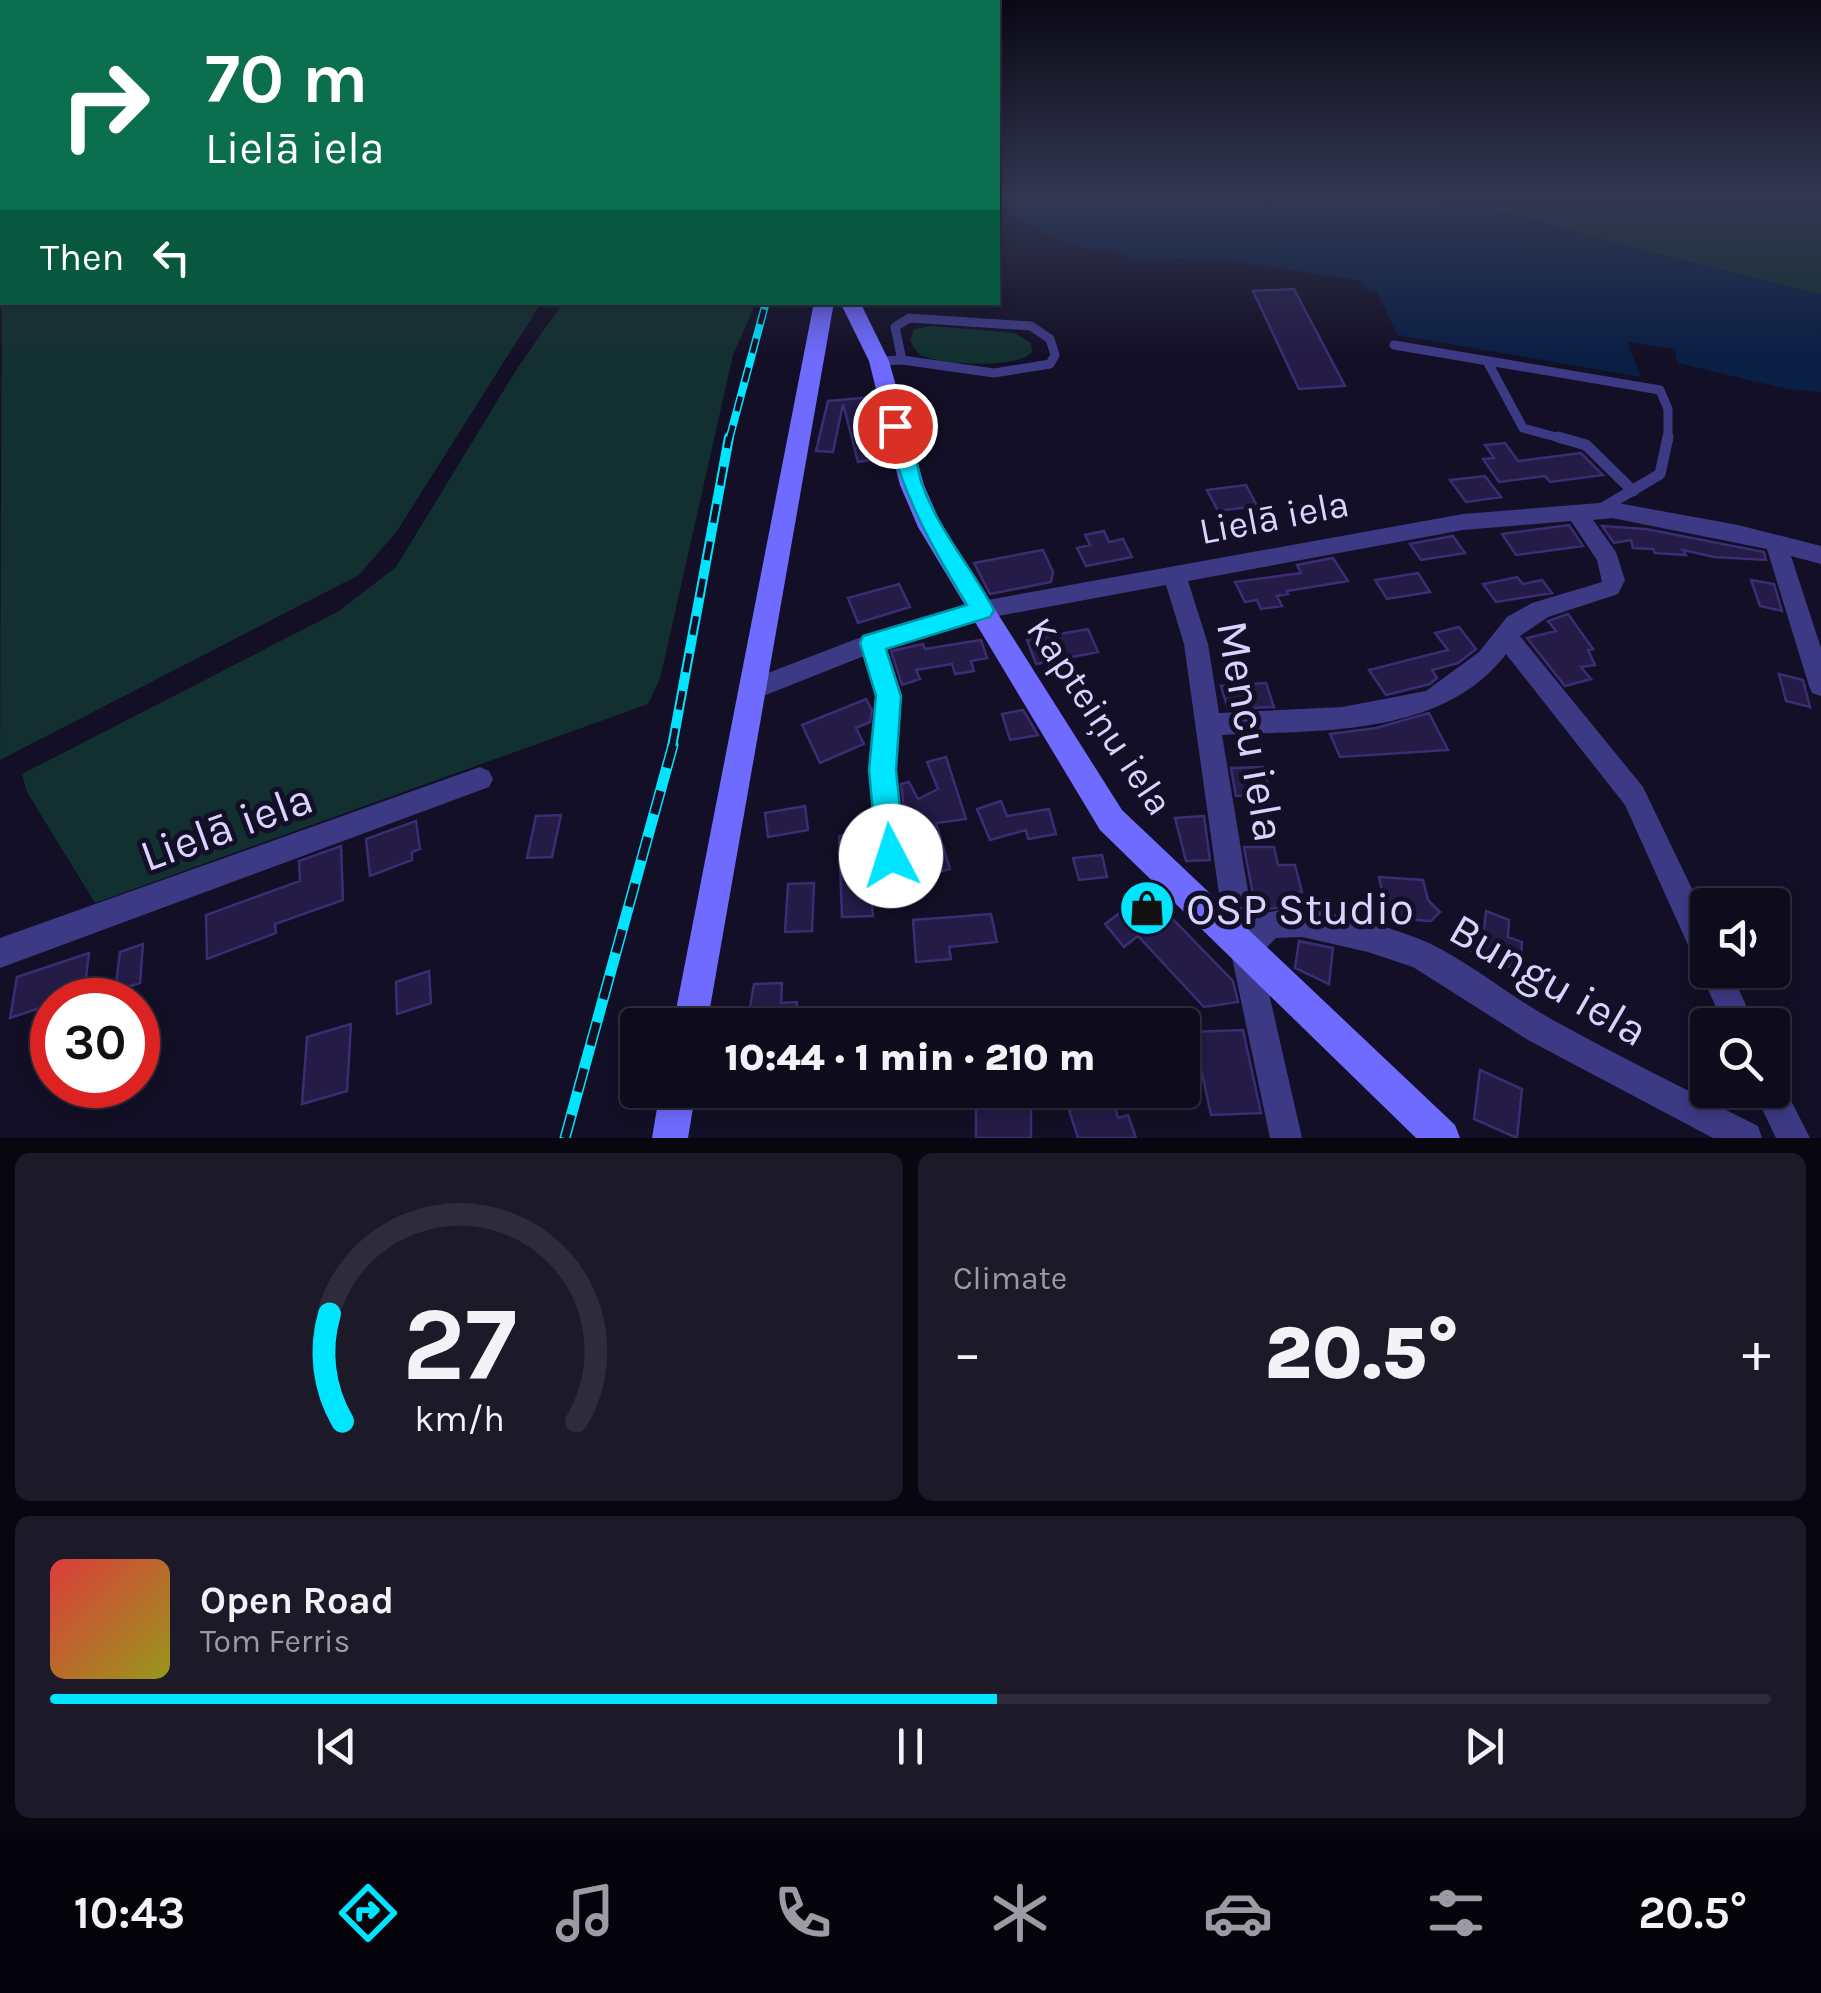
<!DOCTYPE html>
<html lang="en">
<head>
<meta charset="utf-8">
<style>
  body { margin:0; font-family:Karla,sans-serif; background:#1c1929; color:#f1f3f6; height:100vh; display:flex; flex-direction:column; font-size:38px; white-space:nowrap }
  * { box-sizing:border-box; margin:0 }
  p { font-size:32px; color:#9b9ba3 }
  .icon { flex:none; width:55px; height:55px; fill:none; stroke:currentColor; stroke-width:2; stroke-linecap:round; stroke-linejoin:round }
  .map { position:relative; height:1138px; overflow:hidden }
  .side { display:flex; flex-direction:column; gap:15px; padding:15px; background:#08060f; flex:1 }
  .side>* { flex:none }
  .hud { position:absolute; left:0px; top:0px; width:1000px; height:305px; box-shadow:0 5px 15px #0003,0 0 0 2px #2e2b3b; background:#0b6e4f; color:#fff; overflow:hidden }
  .tools { position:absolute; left:1690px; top:888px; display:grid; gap:20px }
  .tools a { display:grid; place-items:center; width:100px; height:100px; border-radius:10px; background:#0e0b1c; box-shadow:0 5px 15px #0003,0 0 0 2px #2e2b3b; font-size:50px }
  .speed { position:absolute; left:30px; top:978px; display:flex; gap:20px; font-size:50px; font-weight:700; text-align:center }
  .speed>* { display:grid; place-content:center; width:130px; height:130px; border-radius:50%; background:#0e0b1c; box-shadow:0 5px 15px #0003,0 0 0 2px #2e2b3b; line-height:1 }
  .speed .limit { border:15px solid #d22; background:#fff; color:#111 }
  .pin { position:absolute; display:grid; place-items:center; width:85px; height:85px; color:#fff; margin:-42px; border:5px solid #fff; border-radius:50%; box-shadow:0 2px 10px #0007 }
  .me { position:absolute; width:110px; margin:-55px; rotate:355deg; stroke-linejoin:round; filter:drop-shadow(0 0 8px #0008) }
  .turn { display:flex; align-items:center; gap:35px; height:210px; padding:0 40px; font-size:45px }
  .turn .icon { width:130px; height:130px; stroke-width:2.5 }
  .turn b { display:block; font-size:70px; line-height:85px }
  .then { display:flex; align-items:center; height:95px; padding:0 40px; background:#0003; gap:20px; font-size:38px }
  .big { font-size:75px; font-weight:800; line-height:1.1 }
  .side .widget { flex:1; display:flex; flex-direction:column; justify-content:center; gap:15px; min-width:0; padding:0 35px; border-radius:15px; background:#1c1929 }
  .side .dial { align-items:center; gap:0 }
  .dial svg { height:260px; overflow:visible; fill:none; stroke:#2e2b3b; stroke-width:7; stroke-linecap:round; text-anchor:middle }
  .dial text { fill:#f1f3f6; stroke:none }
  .song { display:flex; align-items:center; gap:30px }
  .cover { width:120px; height:120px; border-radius:15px; background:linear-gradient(135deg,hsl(0 70% 55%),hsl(60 70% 35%)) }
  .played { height:10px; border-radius:5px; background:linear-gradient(90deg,#00e5ff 55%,#2e2b3b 55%) }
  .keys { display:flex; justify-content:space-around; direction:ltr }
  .heat { display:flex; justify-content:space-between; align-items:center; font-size:55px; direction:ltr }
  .side .tiles { flex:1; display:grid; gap:15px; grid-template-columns:1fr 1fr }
  .widget:last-child { grid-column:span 2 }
  .trip { position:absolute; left:620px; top:1008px; width:580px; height:100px; border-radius:10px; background:#0e0b1c; box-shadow:0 5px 15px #0003,0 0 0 2px #2e2b3b; font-weight:800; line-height:100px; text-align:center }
  .tab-bar { display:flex; height:160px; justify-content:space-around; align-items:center; background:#06040b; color:#9b9ba3 }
  .tab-bar .icon { width:70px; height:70px }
  .tab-bar .on { color:#00e5ff }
  .tab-bar b { font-size:45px; color:#f1f3f6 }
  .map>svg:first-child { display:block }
  .green { fill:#12302f }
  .water { fill:#0a1f44 }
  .building { fill:#241b47; stroke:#3b2d73; stroke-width:2.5 }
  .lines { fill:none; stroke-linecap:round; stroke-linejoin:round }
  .lane-far1 { stroke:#3d3a85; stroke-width:9 }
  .lane { stroke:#3d3a85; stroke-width:11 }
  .street { fill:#3d3a85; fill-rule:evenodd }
  .secondary { fill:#6f6bff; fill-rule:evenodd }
  .rail-far2-casing { stroke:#00e5ff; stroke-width:8 }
  .rail-far1-casing { stroke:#00e5ff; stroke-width:10 }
  .rail-casing { stroke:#00e5ff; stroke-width:11 }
  .rail-far2 { stroke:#130f26; stroke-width:5; stroke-dasharray:15; stroke-linecap:butt }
  .rail-far1 { stroke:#130f26; stroke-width:6; stroke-dasharray:19; stroke-linecap:butt }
  .rail { stroke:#130f26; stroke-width:8; stroke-dasharray:24; stroke-linecap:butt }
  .route { fill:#00e5ff; stroke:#0095a6; stroke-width:2.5 }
  .labels { text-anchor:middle; stroke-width:10; stroke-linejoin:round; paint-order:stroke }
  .street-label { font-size:38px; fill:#d9d4ff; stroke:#130f26 }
  .near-street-label { font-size:45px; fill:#d9d4ff; stroke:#130f26 }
  .near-poi-label { font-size:45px; fill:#d9d4ff; stroke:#130f26; text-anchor:start }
</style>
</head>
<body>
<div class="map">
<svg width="1821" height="1138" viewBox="0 0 1821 1138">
  <rect width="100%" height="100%" fill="#130f26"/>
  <path class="green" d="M1446,198H1821V297Z
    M2,222V302L541,303L397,531L359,575L0,760Z
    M563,303H756L733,355L660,679L648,704L95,903L27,792L22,774L339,611L396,567L518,367Z
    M932,326L1015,333L1031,343L1032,352C1020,369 934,366 918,353C915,350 912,344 910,340L914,329Z"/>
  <path class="water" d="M998,198H1436L1514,215L1636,249L1821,294V392L1788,389L1677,363L1675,349L1627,342L1641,377L1397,335L1377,292L1368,291L1362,281C1285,270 1208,253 1129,259C1116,245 1100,251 1084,248C1051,240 1026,220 998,210Z"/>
  <path class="building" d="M1294,289L1345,386L1299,389L1253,291Z
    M874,397L889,457L858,462L843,404L833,452L816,451L828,401Z
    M1505,443L1518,461L1581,453L1603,475L1550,482L1545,476L1499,482L1483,459L1494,458L1485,445Z
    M1485,476L1501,497L1466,502L1450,480Z
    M1246,485L1257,506L1218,511L1207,490Z
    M1569,525L1583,546L1516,555L1502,534Z
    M1602,526L1646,529L1764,552L1766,560L1714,557L1683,550L1686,555L1655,553L1653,549L1633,548L1631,540L1614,543Z
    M1104,531L1109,542L1123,539L1132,557L1086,566L1077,548L1090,545L1085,535Z
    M1453,536L1465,553L1421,560L1410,544Z
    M1043,550L1053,572L1051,582L990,594L974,563Z
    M1333,558L1348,581L1287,591L1288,594L1277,596L1282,606L1261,609L1257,600L1245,602L1235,582L1301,573L1297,565Z
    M1418,573L1430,592L1387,599L1375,580Z
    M1517,577L1523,584L1542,580L1552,593L1496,602L1483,584Z
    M1751,580L1774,584L1782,611L1760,606Z
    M899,584L910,607L858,623L848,598Z
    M1568,614L1593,649L1588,650L1595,665L1581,667L1591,679L1565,686L1527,638L1556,631L1548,621Z
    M1459,627L1476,649L1458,663L1432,670L1437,678L1430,684L1386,695L1369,670L1448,650L1435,633Z
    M1088,629L1098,652L1036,664L1027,640Z
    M981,640L987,658L971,661L974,671L955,674L952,664L916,670L920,679L902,685L891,651L923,644L925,649Z
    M1779,674L1803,680L1810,707L1786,701Z
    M1266,683L1274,707L1228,709L1221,686Z
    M866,699L872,710L870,722L856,728L864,744L820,763L802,725Z
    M1023,710L1038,735L1010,740L1002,714Z
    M1429,713L1448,750L1340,757L1330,734L1376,728Z
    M946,757L966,819L936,823L950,869L913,880L901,784L909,782L918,799L938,789L927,762Z
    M1263,767L1271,794L1236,796L1231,768Z
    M1001,801L1007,816L1049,809L1056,834L1028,839L1026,830L990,840L977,809Z
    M805,806L808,830L768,837L765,813Z
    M561,815L552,857L527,858L536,816Z
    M1204,816L1210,860L1186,861L1175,818Z
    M416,821L420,849L412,852V860L370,876L366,839Z
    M864,831L873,916L842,917L839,836Z
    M341,846L343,900L275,924L276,933L207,959L206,915L300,881L299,861Z
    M1244,847H1274L1278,865H1295L1302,892H1285L1288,906L1256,911Z
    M1102,855L1107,877L1079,880L1073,858Z
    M1379,877L1423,880L1428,900L1440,912L1431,921L1388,918Z
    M814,883L812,931L785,932L788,884Z
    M1150,890L1167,913L1233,981L1238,1002L1204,1007L1138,936L1124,947L1105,924Z
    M1486,911L1509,920L1508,937L1522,942L1520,971L1470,951L1472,924L1484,929Z
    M991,914L997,942L949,947L951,959L916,962L913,920Z
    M1299,941L1333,948L1329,984L1295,968Z
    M143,944L140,983L115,991L120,952Z
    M89,953L84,994L52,1000V1004L10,1018L17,977Z
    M429,971L431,1003L397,1014L396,982Z
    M782,983L781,1003L797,1002L796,1025H747L754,984Z
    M351,1024L347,1091L302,1104L307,1037Z
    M1243,1030L1261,1113L1211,1115L1193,1032Z
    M1480,1070L1522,1089L1517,1138L1474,1119Z
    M1113,1099L1118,1118L1128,1115L1136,1138H1078L1069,1110Z
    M976,1106L1031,1109V1138H976Z"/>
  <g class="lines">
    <path class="lane-far1" d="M909,318L1031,326L1050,339L1055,355L1050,364L994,373L902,360L895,327Z
      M1394,345L1660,390L1668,409V440
      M879,361L902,360
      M1487,361L1523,428L1567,440"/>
    <path class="lane" d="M1558,437L1586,445L1633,491
      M1601,509L1660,474L1668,437"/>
    <path class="street" d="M1612,502L1738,525L1821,546V564L1791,556L1821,648V696L1812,693L1809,686L1767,549L1612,518L1593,520L1616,552L1625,580L1618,594L1548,617L1520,636L1643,787L1708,922V970H1730L1755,1025H1724L1625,805L1506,654C1442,738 1317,730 1222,735L1253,921C1283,891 1393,927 1429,943C1472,964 1511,997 1553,1020C1620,1057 1689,1091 1758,1126L1762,1138H1713L1528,1040L1413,967L1368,952L1302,937L1276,938L1260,954L1302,1138H1270L1220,901L1184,644L1166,585L982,619L886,649L901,695L895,770L911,890L907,900L897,904L887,900L883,890L869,770L877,695L864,656L751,701L742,697L739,690L742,683L864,636L982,601L1463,514ZM1571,521L1597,560L1602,582L1532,603L1507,617L1479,652L1426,691L1342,707L1219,713L1208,644L1188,581L1463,530Z
      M480,767L489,771L493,779L489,787L0,968V938Z
      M1772,1075L1780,1079L1810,1138H1776L1753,1090H1772Z"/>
    <path class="secondary" d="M814,302H834L707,1025H673Z
      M840,302H860L889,361L924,485L941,524L1122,810L1455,1125L1460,1138H1416L1100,830L918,527L900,485L869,361Z
      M660,1090H696L688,1138H652Z"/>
    <g class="rail-far2-casing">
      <path id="rail-far2" d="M729,440L766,302"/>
    </g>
    <g class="rail-far1-casing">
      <path id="rail-far1" d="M672,747L729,437"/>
    </g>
    <g class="rail-casing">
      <path id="rail" d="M565,1138L673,745"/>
    </g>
    <use href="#rail-far2" class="rail-far2"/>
    <use href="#rail-far1" class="rail-far1"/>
    <use href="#rail" class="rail"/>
  </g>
  <linearGradient id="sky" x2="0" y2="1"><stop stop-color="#0a0815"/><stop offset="0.55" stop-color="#333752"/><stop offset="1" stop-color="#333752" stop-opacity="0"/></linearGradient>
  <rect width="1821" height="357" fill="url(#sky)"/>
  <path class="route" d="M895,419C913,424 916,464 921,481C937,529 971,566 994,610L990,617L886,649L901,696L896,770L905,856L901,866L891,870L881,866L877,856L869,770L876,696L860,643L863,636L967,605C928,541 905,498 885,426Z"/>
  <defs>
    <g id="shop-disc" transform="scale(2.875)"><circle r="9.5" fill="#00e5ff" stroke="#130f26"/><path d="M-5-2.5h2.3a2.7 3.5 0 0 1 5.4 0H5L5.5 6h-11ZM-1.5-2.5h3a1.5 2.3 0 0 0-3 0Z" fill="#111"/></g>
  </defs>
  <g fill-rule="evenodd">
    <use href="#shop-disc" x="1147" y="908"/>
  </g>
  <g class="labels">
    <g class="street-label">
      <text transform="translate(1274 517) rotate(-11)" y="13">Lielā iela</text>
      <text transform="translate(1100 716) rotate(56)" y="13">Kapteiņu iela</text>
    </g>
    <g class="near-street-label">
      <text transform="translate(1252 731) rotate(80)" y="16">Mencu iela</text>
      <text transform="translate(226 826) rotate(-20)" y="16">Lielā iela</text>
      <text transform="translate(1549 979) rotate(30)" y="16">Bungu iela</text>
    </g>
    <g class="near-poi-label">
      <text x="1186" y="924">OSP Studio</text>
    </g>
  </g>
</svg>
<div class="tools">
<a><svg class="icon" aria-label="sound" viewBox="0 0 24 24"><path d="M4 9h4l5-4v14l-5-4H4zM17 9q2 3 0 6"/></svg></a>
<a><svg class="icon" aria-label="search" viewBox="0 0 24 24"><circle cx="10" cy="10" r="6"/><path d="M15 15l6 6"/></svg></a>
</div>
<div class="speed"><div class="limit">30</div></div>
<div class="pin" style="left:895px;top:426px;background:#d93025"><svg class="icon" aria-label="arrive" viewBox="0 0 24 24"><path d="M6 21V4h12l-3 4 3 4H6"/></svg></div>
<svg class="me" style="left:891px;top:856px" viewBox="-20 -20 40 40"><circle r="19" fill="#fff"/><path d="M0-13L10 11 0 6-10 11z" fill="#00e5ff"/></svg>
<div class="trip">10:44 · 1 min · 210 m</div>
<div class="hud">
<div class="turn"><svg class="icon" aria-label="right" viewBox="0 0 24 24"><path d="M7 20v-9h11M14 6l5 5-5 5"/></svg><div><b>70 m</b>Lielā iela</div></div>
<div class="then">Then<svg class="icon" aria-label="left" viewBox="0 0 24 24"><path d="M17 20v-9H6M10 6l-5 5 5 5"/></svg></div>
</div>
</div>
<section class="side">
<div class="tiles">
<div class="widget dial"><svg viewBox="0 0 100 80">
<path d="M14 69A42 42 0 1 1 86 69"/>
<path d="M14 69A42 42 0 0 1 10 36" stroke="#00e5ff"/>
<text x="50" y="56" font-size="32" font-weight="700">27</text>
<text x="50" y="72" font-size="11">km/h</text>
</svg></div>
<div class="widget"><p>Climate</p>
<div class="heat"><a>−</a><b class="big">20.5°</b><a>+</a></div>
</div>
<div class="widget">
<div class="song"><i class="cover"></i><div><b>Open Road</b><p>Tom Ferris</p></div></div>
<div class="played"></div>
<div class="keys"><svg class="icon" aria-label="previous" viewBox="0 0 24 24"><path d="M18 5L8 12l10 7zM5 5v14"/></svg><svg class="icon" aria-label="pause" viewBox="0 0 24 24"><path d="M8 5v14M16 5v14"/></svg><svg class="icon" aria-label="next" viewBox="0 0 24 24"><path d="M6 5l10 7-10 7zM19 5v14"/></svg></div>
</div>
</div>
</section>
<nav class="tab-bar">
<b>10:43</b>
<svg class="icon on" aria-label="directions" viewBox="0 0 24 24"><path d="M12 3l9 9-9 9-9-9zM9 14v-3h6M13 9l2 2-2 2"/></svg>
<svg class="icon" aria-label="music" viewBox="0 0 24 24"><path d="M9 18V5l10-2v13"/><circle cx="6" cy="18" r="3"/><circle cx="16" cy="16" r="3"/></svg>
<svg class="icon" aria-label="phone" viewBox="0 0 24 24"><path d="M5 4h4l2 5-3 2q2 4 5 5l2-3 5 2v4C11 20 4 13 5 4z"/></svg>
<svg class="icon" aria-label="climate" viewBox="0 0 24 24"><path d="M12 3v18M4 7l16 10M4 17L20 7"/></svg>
<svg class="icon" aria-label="car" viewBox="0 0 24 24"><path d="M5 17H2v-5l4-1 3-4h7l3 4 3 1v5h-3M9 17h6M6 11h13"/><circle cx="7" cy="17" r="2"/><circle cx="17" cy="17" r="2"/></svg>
<svg class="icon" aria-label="filters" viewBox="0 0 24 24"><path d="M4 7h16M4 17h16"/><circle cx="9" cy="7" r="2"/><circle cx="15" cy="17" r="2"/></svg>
<b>20.5°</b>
</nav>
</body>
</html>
